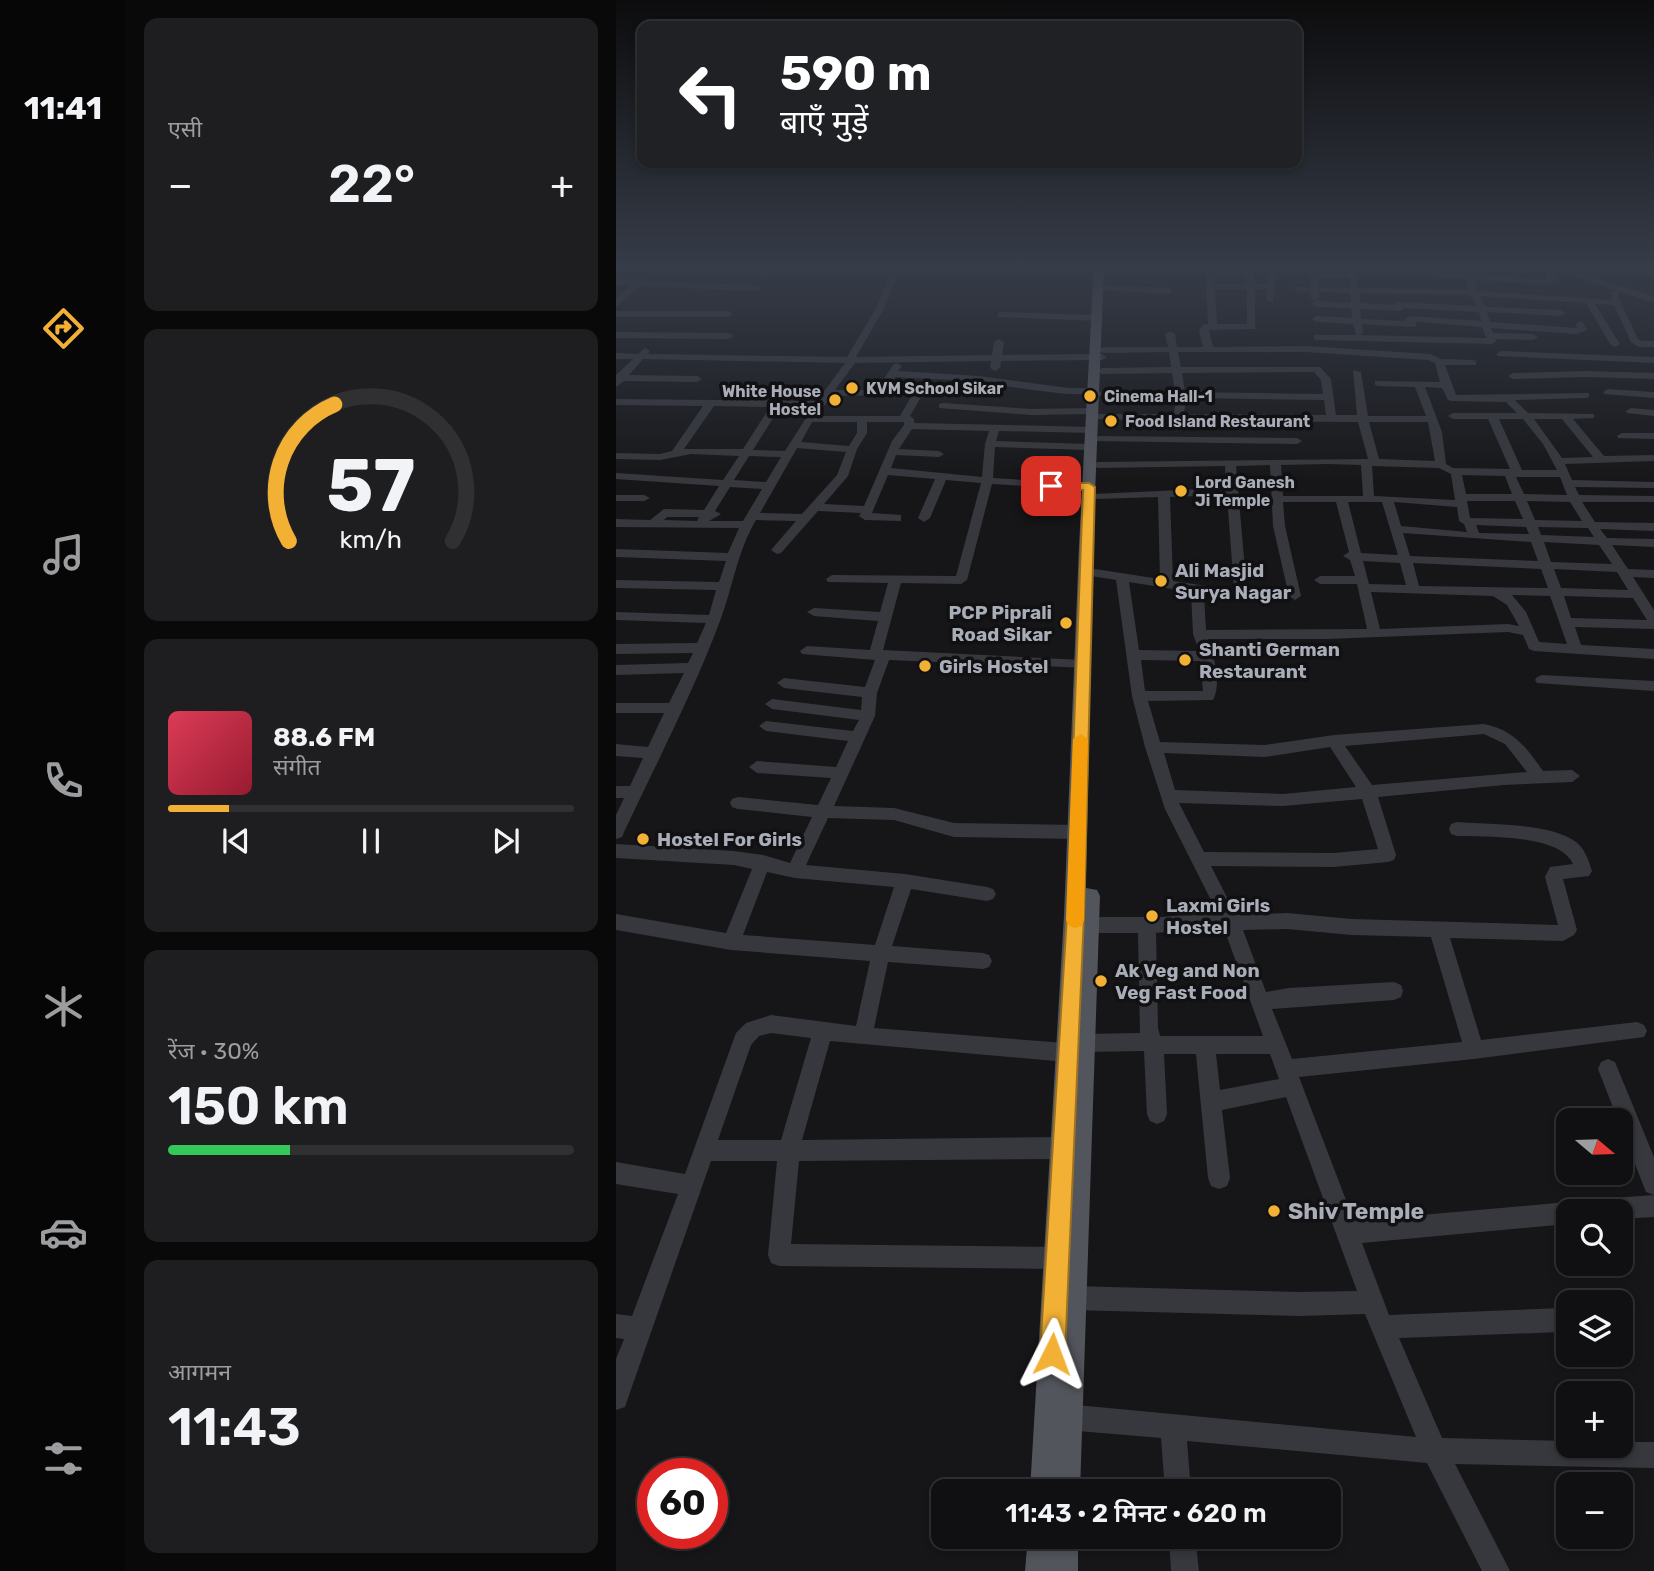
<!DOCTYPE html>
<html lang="hi">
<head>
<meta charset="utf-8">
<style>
  body { margin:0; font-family:Rubik,"Noto Sans Devanagari",sans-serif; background:#1e1e20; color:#f1f3f6; height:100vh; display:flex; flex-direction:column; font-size:26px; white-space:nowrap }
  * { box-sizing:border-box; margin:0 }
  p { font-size:23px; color:#9c9d9f }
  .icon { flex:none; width:38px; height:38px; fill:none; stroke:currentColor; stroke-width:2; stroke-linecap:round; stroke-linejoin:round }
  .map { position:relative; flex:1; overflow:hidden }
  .panel { display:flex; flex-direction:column; gap:18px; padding:18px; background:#09090a; width:490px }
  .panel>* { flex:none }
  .top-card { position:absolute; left:21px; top:21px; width:665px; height:147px; border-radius:14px; box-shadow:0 4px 10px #0003,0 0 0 2px #303032; background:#202124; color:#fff; overflow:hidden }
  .needle { width:46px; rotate:109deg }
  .buttons { position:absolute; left:940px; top:1108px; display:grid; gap:14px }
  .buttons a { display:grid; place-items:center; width:77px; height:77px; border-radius:14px; background:#101012; box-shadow:0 4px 10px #0003,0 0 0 2px #303032; font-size:35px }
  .speed { position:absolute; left:21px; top:1458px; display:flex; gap:14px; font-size:35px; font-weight:700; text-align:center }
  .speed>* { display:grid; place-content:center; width:91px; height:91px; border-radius:50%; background:#101012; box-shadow:0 4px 10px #0003,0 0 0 2px #303032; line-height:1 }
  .speed .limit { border:10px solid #d22; background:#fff; color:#111 }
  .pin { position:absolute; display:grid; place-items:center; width:60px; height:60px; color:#fff; margin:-30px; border-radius:14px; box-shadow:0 4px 10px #0006 }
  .me { position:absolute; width:77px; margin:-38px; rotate:3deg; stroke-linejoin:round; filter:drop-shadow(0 0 5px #0008) }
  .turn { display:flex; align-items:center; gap:24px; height:147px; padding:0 28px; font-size:32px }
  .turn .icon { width:91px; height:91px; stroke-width:2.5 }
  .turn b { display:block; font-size:49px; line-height:60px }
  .big { font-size:52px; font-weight:600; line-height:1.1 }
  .panel .card { flex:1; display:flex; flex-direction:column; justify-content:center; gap:10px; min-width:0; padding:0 24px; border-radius:14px; background:#1e1e20 }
  .panel .dial { align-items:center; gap:0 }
  .dial svg { height:182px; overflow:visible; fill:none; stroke:#303032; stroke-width:7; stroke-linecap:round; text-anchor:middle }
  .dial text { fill:#f1f3f6; stroke:none }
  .song { display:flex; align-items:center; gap:21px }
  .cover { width:84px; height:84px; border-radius:10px; background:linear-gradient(135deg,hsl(350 70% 55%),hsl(350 70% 35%)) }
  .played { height:7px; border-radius:4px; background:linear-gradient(90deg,#f2b134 15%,#303032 15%) }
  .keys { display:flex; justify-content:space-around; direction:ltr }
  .heat { display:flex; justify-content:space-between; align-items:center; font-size:38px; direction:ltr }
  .charge { height:10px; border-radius:5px; background:linear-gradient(90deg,#34c759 30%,#303032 0) }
  .trip { position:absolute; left:315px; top:1479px; width:410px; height:70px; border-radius:14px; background:#101012; box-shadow:0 4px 10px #0003,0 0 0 2px #303032; font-weight:600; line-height:70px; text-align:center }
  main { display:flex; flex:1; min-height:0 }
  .tabs { display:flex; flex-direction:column; width:126px; justify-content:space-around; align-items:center; background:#060607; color:#9c9d9f }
  .tabs .icon { width:49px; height:49px }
  .tabs .active { color:#f2b134 }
  .tabs b { font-size:32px; color:#f1f3f6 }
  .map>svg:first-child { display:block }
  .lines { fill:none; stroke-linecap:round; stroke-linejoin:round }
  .minor { fill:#37383d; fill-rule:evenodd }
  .major { fill:#53555c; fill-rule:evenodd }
  .route { fill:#f2b134; stroke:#9d7322; stroke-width:2 }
  .slow { fill:#f59e0b }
  .poi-dot { fill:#f2b134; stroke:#111113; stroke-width:2.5 }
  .labels { text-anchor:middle; stroke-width:7; stroke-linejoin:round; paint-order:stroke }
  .far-poi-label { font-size:16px; font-weight:bold; fill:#a8adb8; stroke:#111113; text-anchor:start }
  .poi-label { font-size:19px; font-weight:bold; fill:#a8adb8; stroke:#111113; text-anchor:start }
  .near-poi-label { font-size:23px; font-weight:bold; fill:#a8adb8; stroke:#111113; text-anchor:start }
</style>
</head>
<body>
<main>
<nav class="tabs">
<b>11:41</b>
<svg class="icon active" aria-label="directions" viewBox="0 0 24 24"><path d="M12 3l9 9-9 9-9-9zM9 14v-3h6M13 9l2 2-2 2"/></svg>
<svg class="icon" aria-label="music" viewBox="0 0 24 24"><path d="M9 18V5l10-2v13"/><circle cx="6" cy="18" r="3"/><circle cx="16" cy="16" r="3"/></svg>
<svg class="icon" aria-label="phone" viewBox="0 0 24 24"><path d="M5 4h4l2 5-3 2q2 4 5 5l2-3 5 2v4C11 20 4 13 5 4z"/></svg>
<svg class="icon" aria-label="climate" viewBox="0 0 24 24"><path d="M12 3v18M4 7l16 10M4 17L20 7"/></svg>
<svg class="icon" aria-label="car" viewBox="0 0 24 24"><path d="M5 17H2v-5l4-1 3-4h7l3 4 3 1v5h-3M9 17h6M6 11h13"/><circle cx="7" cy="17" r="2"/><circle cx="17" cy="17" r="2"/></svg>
<svg class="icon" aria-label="filters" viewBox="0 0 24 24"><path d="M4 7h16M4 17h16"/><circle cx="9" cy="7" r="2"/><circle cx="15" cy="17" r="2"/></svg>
</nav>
<section class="panel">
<div class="card"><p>एसी</p>
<div class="heat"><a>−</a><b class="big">22°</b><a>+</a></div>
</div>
<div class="card dial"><svg viewBox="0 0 100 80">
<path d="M14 69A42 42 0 1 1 86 69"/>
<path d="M14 69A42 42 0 0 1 34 9" stroke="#f2b134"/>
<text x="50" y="56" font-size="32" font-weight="700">57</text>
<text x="50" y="72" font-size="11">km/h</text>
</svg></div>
<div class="card">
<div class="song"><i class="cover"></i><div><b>88.6 FM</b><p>संगीत</p></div></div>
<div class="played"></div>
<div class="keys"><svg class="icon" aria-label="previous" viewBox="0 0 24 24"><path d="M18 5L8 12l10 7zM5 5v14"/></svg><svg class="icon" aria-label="pause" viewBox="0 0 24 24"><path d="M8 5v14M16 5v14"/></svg><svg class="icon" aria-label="next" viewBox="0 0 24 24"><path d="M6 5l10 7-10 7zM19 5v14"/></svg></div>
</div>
<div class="card"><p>रेंज · 30%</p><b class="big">150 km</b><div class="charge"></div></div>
<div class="card"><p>आगमन</p><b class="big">11:43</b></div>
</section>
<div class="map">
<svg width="1038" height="1571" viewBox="0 0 1038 1571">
  <rect width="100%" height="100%" fill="#161618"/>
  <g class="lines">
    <path class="minor" d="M278,265H286L267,310L240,357L376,355L378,342L383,339L388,342L386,355L486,354L491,357L486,360L385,361L384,368L379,371L374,368L375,361L239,363L219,390H260L278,364L281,363L286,366L282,371L363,376L453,388H478L483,391C468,401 388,385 365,382C337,379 307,379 279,377L267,395L215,396L201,416H284L296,395L300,394L305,397L294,416L298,419V423L476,427L481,430L476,433L383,431L380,441L474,444L479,447L474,450L379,447L377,478L473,484L479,487L473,490L376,484L351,580L345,584L285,583L267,650L467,660L472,662L474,665L472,668L273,660L261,693L259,716L218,806L278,808L338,823L463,825L469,827L471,832L469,837L463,839L338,837L278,820L212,818L190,865L289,874L371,887L377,889L380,894L377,899L371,901L295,889L276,946L367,953L373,955L376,961L373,967L367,969L272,962L258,1028L449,1043L466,1034L524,1033L522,933H472L466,930L463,925L466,920L472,917H546L601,912L549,809L529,747L516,696L500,580L475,576L473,573L479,569L544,579L542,497L481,499L477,498V494L610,488L609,466L482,468L476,465L482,462L752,459L742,422L567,421L566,428L561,431L556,428L557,421L479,419L478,417L483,414H558L560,398L486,397L481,394L486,391L559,392L556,373L486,374L481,371L486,368L555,367L553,352L487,353L482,350L487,347H552L549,334L554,331L559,334L561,347H587L583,331L587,325L592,324L589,265H597L598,272H630V265H638L639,284H651L653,265H661L657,302L650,300L651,289H639V329L593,330L597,347L690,346L814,354L825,359L857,360L860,361V365H829L840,395L973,393V397L969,398L899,400L912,413L978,414V418L957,419L988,456L1038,455V461L949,464L956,480L1038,482V488L959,487L963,495L1038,496V502H966L979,522L1038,523V531L984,529L991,538L1038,539V547L996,545L1012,569L1038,570V578L1017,577L1038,610V629L959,627L965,645L1038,649V659L918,651L913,649L907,635L892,632L711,639H592C598,656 606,683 597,700L532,701L544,742L649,745L718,735L868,724C898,730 910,747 927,771L956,770L964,776L956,782L888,785L762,797L780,855L778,860L772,862L717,867L595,866L620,915L671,913L736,919L942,925L929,877L934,867L957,864C944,834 870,837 841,836L835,834L833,829L835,824L841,822C874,825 933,822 960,842C969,849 973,861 976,871L973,876L947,879L961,930L958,935L947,941L834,938L865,1040L1021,1022L1028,1025L1031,1031L1028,1037L858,1059L683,1077L738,1221L952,1202L961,1207L962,1203L970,1200L1038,1195V1217L1004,1219V1211H952V1224L746,1243L773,1315L946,1308L952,1311V1329L946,1332L783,1338L826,1438L952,1441V1446H1004V1442H1038V1468L839,1464L894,1571H866L811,1463L571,1441L575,1491H549L545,1438L450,1430L441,1426L437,1417L441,1408L450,1404L800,1437L749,1314L683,1316L456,1310L448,1306L444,1298L448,1290L456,1286L683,1292L741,1291L670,1097L606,1110L614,1178L611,1186L603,1189L595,1186L592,1178L580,1054H548L551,1114L548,1121L541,1124L534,1121L531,1114L528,1051L469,1052L451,1062L214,1041L186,1140L447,1137L454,1141L458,1148L454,1155L447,1159L183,1161L175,1244L441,1247L449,1250L452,1258L449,1266L441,1269L163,1266L155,1263L152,1255L161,1161H95L12,1398L9,1407L0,1410V1359L8,1339L0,1338V1314L16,1316L62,1194L0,1184V1162L69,1174L120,1033L130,1023L155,1015L240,1026L254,961L115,950L0,930V914L110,933L136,869L118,865L0,858V844L118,851L147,855L174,863L196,817L122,809L116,807L114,803L116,799L122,797L202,805L215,778L141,773L133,767L141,761L220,767L232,741L150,731L143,726L150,721L237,731L243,720L156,709L149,704L156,699L245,710L246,697L168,688L161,683L168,678L249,687L259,660L186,654L184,651L191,646L254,650L262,621L198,616L191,612L198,608L264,612L272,583L212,582L210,579L216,575L340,576L365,483L330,480L314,518L308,522L302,518L319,479L272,475L256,513L285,515V521L249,520L243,516L245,513L202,511L165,553L161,554L155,550L180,521L140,520C121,552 117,587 104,621C77,693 41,762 8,832L6,837L0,839V815L8,798H0V786H14L27,758L0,756V744L32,747L48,713H0V703H53L68,673L0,675V665L72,663L77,653L0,654V644L81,643L90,623L0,620V612L93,615L100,590L0,588V580L103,582L110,561L0,557V549L112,553L123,528L0,527V519L34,520L48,509L88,510L103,486L0,479V473L107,480L123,456L75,454L44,460L0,459V453L44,454L56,451L87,406L0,405V399L201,401L229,363L27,359L13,375L81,376L86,379L81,382L8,381L0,387V375L17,359H0V353L22,354L29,348L34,351L32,354L231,357L259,310ZM598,276H630V284H598ZM599,289H631V324H601ZM562,352H690L812,360L819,363L824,382L759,381V385L762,386L799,387L810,416H752L745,372L737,370L741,415H720L715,379L704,367H565ZM698,372L705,380L707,394L569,392L566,373ZM809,387L826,388L832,400L836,401L890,402L901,413H837L832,416L837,419H872L894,469L837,468L830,464L826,432ZM570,398L708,400L710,415L568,414ZM98,406L154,407L127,449H68ZM164,407H197L169,451L137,450ZM883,419H907L927,444L941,470H906ZM918,419H946L977,457L946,458ZM196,422H241V433L233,446L185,442ZM251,422H288V425L276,441L248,506L208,504L232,476L241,449L251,433ZM753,422H812L819,461L763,459ZM296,429L373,431L369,444L366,477L275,468L280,455L323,457L328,454L323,451L283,449ZM181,448L230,452L221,475L186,514L144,513ZM133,456L165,457L150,482L118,480ZM712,464L745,465L747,496H667L665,465ZM654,465L657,526L673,596L679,600L685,596L669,526L667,502H720L733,552L727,556L734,560L739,576H704L698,580L704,584H741L751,629L590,630L588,594L622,599L631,592L620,466ZM756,466L823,468L835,474L839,500L758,496ZM846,475L889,476L896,494H850ZM900,477H944L951,495L908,494ZM114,487L146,489L127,521H93L105,514L99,511ZM611,495L618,590L557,581L554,497ZM851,501H899L907,519L854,518ZM911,501L954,502L966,521L919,520ZM732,502H766L782,555L745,553ZM778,502L841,507L843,521L848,524L851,532L785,526ZM51,517H83L81,521L48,520ZM860,525L910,527L913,534L863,533ZM922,527L972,528L978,537L925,535ZM787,533L915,542L922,561L794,556ZM928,542L983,545L996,564L935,562ZM747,561L784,563L790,585L753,584ZM797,563L925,569L932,588L803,586ZM938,569L1001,572L1012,590L945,588ZM513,582L575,592L577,634L583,651L523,650ZM755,592L877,596L891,605L903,626L892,624L764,629ZM896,595L934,596L951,644L923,642L910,612ZM948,596L1017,598L1031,620L955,618ZM525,660L584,661L587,691H529ZM868,734L889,744L911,772L756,785L729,746ZM714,747L740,787L667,794L559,790L548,753L649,757ZM746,799L762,849L717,853L588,852L563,803L667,806ZM151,872L179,878L278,887L259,945L127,935ZM607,926L647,1036H544L542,1028L540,933ZM671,929L736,935L815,937L846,1042L676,1059L656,1009L778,1000L785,997L787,991L785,985L778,982L673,988L650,992L627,930ZM155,1033L195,1038L165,1140H102L135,1045L143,1036ZM600,1054H654L663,1079L604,1090Z
      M693,265H701L702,272L733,273L732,265H740L742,288L852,290L850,279L772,272L765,265L849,274L852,265H861L858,274L930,280L929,272L932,267L929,265H943L1038,297V303L939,270V281L935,285L859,280L860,291L995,300L996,291H1002V297L1022,339L1025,341H1038V347H1023L1015,342L998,305L979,304L1004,344L999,347L994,344L970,303L863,296L870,307L945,310L949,313L945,316L871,312L874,322L961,328L960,324L964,321L967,322L971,330L961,334L875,328L877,333L917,334L922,337L917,340L879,339L881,341L876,344L701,340L698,339V335H740L737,324L700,322L696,319L700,316L736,318L735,308L699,307L695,304L699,301L735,303L734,293L703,292V298L699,301L695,298L694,292L679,291V287H694ZM702,277L733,278L734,288L703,287ZM743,293L854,295L861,306L781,302L777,305L744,303ZM788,308L863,312L865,321L793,316L789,319L790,321L745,319L744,309L784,311ZM800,322L866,327L870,338L744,335L747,333L746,324L797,327L800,326Z
      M1024,265H1032L1038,273V281Z
      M33,268L152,272L156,274L152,276L30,272V268Z
      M25,278L29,281L141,285L145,288L141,291L24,286L0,307V299L15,285H0V279L20,280Z
      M489,285L553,288L557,291L553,294L486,290L485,288Z
      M0,311H113L117,314L113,317H0Z
      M385,312L481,315L485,318L481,321L382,317V313Z
      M0,332L113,333L118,336L113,339L0,338Z
      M885,351L1038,357V363L882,356L880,354Z
      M970,371L1038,373V379L970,377L897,379L892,376L897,373Z
      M992,389L1038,392V398L988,394L987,392Z
      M327,403L415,409L476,408L481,411L476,414L415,415L323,408V404Z
      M1015,408L1038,410V416L1011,413L1010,411Z
      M1006,433H1038V439L1002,438L1001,436Z
      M483,436L681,438L686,441L681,444L479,441L478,439Z
      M0,495H28L34,498L28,501H0Z
      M926,675L1038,681V691L921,683L919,680L921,677Z
      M992,1059L999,1062L1038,1157V1195L1030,1192L1004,1126V1120H1002L982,1069L985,1062Z
      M553,1536H579L583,1571H555Z"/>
    <path class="major" d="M478,265H488L477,546L470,888L481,890L484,896L464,1491H414L448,915L463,546Z
      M412,1536H462V1571H409Z"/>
  </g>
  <linearGradient id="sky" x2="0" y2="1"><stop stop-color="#0c0c0d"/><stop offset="0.55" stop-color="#363c48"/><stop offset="1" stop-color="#363c48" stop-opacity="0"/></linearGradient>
  <rect width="1038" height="485" fill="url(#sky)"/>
  <path class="route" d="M431,483H473L479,487L468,915L449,1354L445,1362L436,1366L428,1362L424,1354L451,915L467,490L435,489L429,486Z"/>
  <path class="slow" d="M465,734L472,739L468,920L466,926L459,928L453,926L450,920L457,739Z"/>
  <g class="poi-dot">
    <circle cx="236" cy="388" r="7"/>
    <circle cx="474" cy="396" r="7"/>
    <circle cx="219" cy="400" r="7"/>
    <circle cx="495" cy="421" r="7"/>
    <circle cx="565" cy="491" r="7"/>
    <circle cx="545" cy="581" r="7"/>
    <circle cx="450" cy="623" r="7"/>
    <circle cx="569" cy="660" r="7"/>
    <circle cx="309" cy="666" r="7"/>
    <circle cx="27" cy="839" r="7"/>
    <circle cx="536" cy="916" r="7"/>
    <circle cx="485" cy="981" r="7"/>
    <circle cx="658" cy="1211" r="7"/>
  </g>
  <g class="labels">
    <g class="far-poi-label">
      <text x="250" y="394">KVM School Sikar</text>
      <text x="205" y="397" text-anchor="end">White House<tspan x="205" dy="18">Hostel</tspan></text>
      <text x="488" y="402">Cinema Hall-1</text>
      <text x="509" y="427">Food Island Restaurant</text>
      <text x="579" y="488">Lord Ganesh<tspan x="579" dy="18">Ji Temple</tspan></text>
    </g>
    <g class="poi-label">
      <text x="559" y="577">Ali Masjid<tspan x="559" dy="22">Surya Nagar</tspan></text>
      <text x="436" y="619" text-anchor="end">PCP Piprali<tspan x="436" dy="22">Road Sikar</tspan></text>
      <text x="583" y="656">Shanti German<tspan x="583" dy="22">Restaurant</tspan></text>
      <text x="323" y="673">Girls Hostel</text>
      <text x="41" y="846">Hostel For Girls</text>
      <text x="550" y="912">Laxmi Girls<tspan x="550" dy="22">Hostel</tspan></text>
      <text x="499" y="977">Ak Veg and Non<tspan x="499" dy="22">Veg Fast Food</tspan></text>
    </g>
    <g class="near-poi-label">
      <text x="672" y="1219">Shiv Temple</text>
    </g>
  </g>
</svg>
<div class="buttons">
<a><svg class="needle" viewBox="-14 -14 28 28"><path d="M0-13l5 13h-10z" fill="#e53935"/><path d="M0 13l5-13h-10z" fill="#9c9d9f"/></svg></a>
<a><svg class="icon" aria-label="search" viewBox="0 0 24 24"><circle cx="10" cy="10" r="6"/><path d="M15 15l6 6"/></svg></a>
<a><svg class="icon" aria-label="layers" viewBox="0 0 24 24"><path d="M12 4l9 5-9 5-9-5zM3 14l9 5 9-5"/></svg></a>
<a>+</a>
<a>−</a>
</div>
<div class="speed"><div class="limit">60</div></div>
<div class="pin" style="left:435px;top:486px;background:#d93025"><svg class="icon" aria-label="arrive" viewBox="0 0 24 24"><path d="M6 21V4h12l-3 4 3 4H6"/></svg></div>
<svg class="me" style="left:436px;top:1354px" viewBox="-20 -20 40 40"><path d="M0-17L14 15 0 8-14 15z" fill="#f2b134" stroke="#fff" stroke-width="4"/></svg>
<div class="trip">11:43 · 2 मिनट · 620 m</div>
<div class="top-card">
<div class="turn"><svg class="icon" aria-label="left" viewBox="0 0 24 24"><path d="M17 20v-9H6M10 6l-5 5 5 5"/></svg><div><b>590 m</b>बाएँ मुड़ें</div></div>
</div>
</div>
</main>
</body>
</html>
